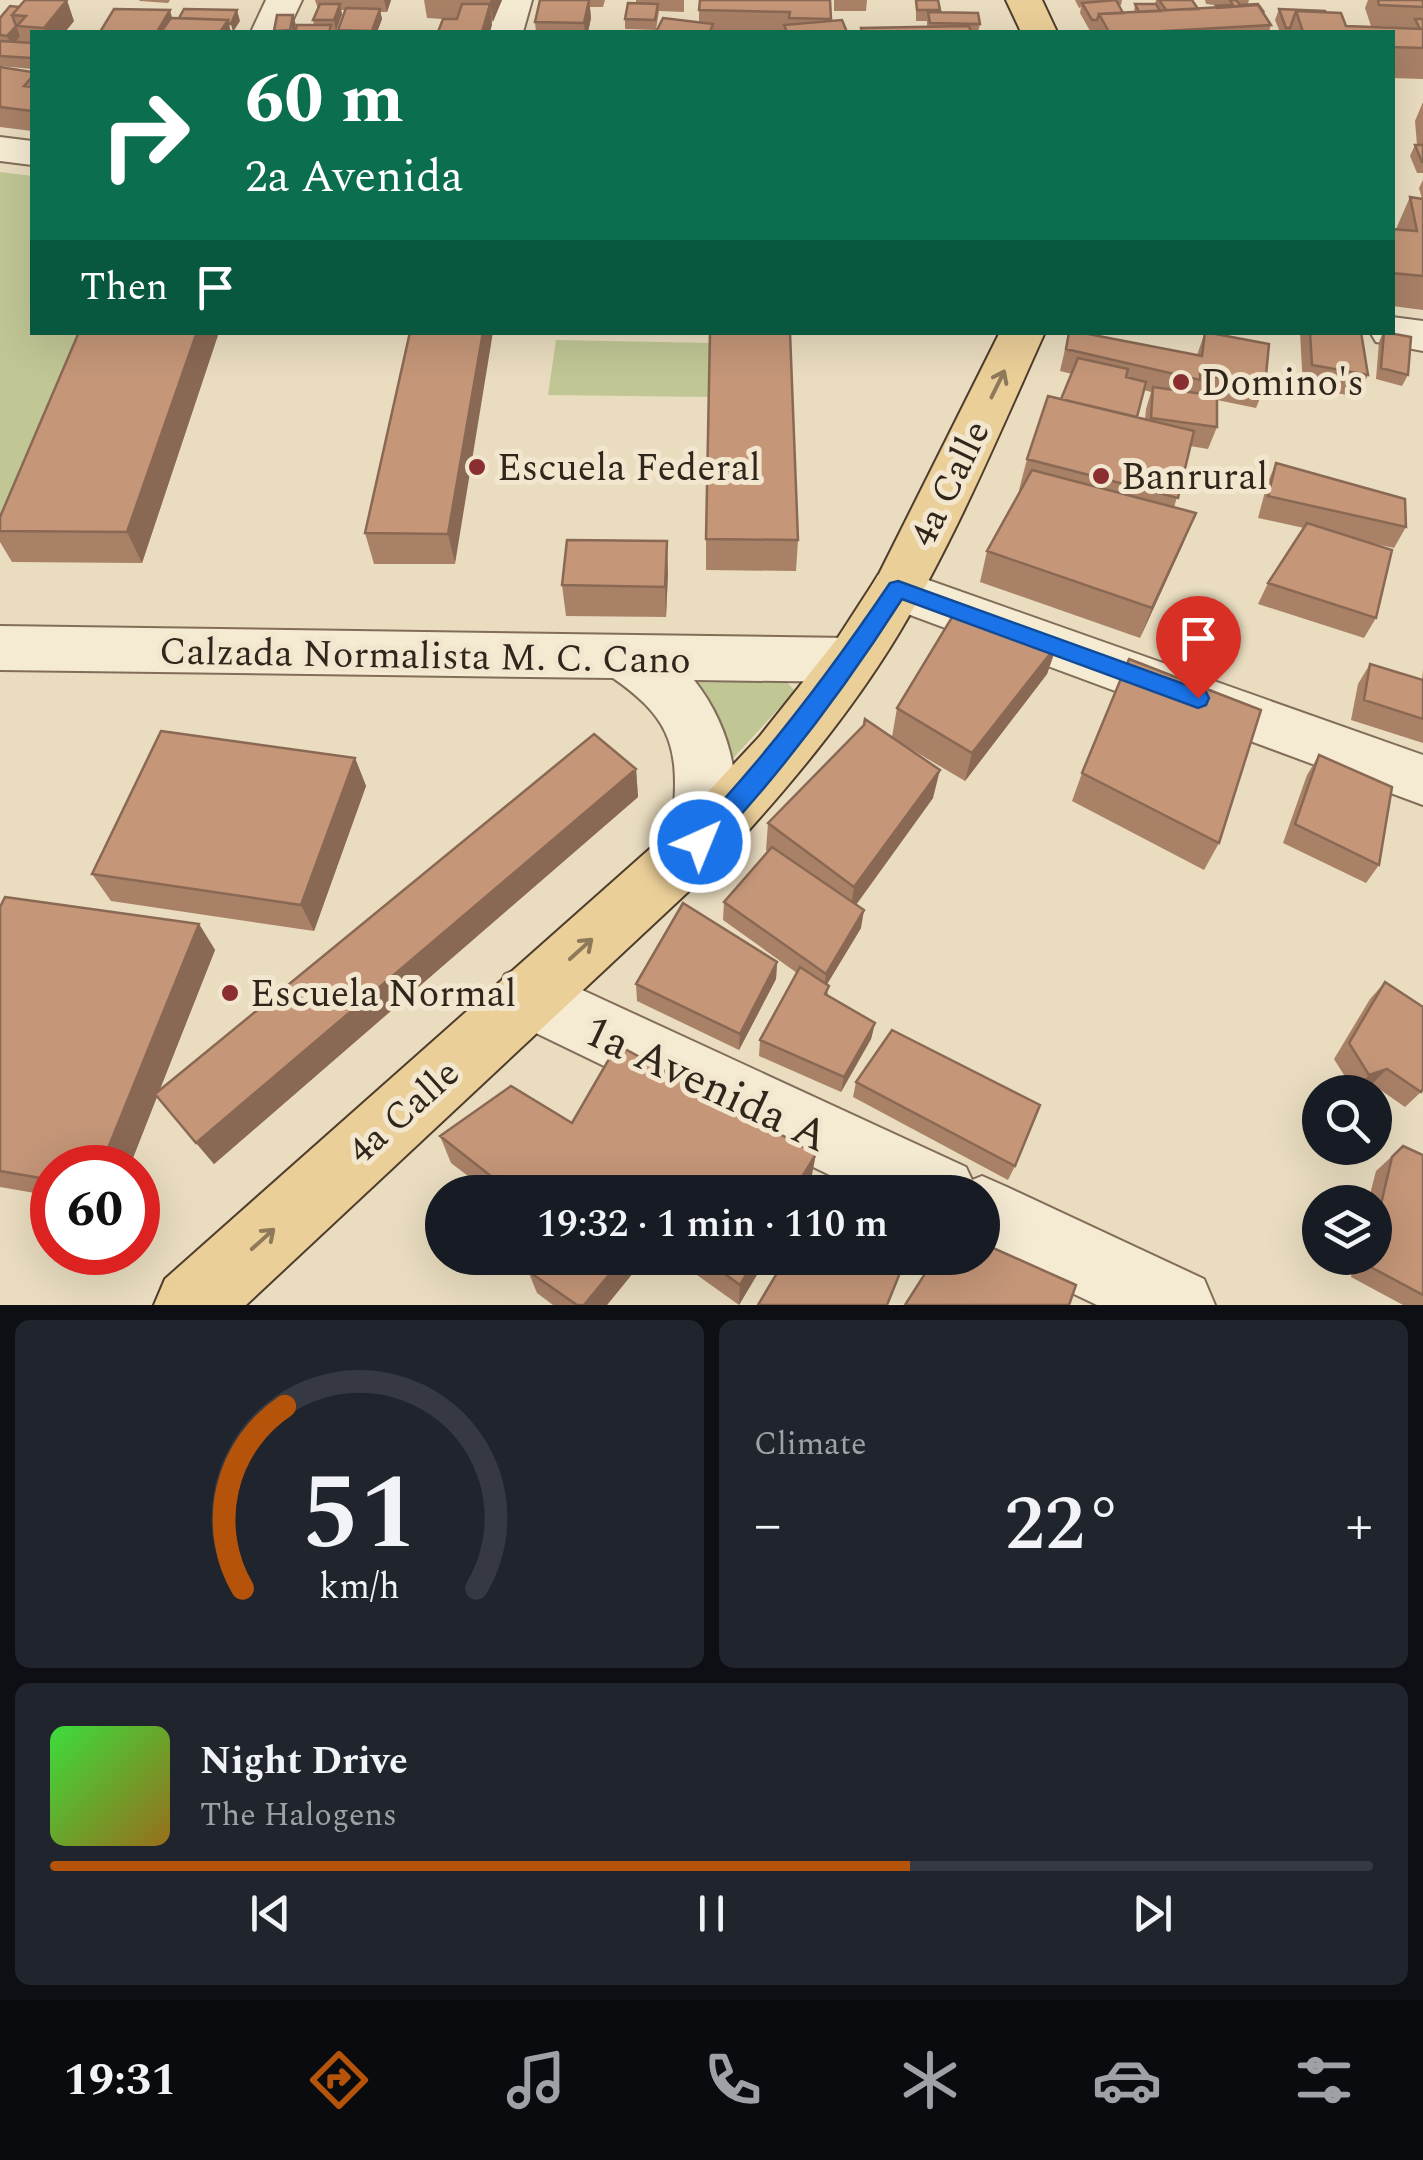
<!DOCTYPE html>
<html lang="en">
<head>
<meta charset="utf-8">
<style>
  body { margin:0; font-family:Spectral,serif; background:#20242c; color:#f1f3f6; height:100vh; display:flex; flex-direction:column; font-size:38px; white-space:nowrap }
  * { box-sizing:border-box; margin:0 }
  p { font-size:32px; color:#9ea1a6 }
  .icon { flex:none; width:55px; height:55px; fill:none; stroke:currentColor; stroke-width:2; stroke-linecap:round; stroke-linejoin:round }
  .map { position:relative; height:1305px; overflow:hidden }
  .side { display:flex; flex-direction:column; gap:15px; padding:15px; background:#0d0f14; flex:1 }
  .side>* { flex:none }
  .banner { position:absolute; left:30px; top:30px; width:1365px; height:305px; border-radius:0px; box-shadow:0 10px 40px #0002; background:#0b6e4f; color:#fff; overflow:hidden }
  .buttons { position:absolute; left:1302px; top:1075px; display:grid; gap:20px }
  .buttons a { display:grid; place-items:center; width:90px; height:90px; border-radius:50%; background:#171b24; box-shadow:0 10px 40px #0002; font-size:50px }
  .speed { position:absolute; left:30px; top:1145px; display:flex; gap:20px; font-size:50px; font-weight:700; text-align:center }
  .speed>* { display:grid; place-content:center; width:130px; height:130px; border-radius:50%; background:#171b24; box-shadow:0 10px 40px #0002; line-height:1 }
  .speed .limit { border:15px solid #d22; background:#fff; color:#111 }
  .pin { position:absolute; display:grid; place-items:center; width:85px; height:85px; color:#fff; margin:-102px -42px; border-radius:50% 50% 50% 0; rotate:-45deg; box-shadow:0 0 10px #0007 }
  .pin .icon { rotate:45deg }
  .me { position:absolute; width:110px; margin:-55px; rotate:44deg; stroke-linejoin:round; filter:drop-shadow(0 0 8px #0008) }
  .turn { display:flex; align-items:center; gap:35px; height:210px; padding:0 50px; font-size:45px }
  .turn .icon { width:130px; height:130px; stroke-width:2.5 }
  .turn b { display:block; font-size:70px; line-height:85px }
  .then { display:flex; align-items:center; height:95px; padding:0 50px; background:#0003; gap:20px; font-size:38px }
  .big { font-size:75px; font-weight:600; line-height:1.1 }
  .side .widget { flex:1; display:flex; flex-direction:column; justify-content:center; gap:15px; min-width:0; padding:0 35px; border-radius:15px; background:#20242c }
  .side .dial { align-items:center; gap:0 }
  .dial svg { height:260px; overflow:visible; fill:none; stroke:#363941; stroke-width:7; stroke-linecap:round; text-anchor:middle }
  .dial text { fill:#f1f3f6; stroke:none }
  .song { display:flex; align-items:center; gap:30px }
  .cover { width:120px; height:120px; border-radius:15px; background:linear-gradient(135deg,hsl(120 70% 55%),hsl(40 70% 35%)) }
  .played { height:10px; border-radius:5px; background:linear-gradient(90deg,#b45309 65%,#363941 65%) }
  .keys { display:flex; justify-content:space-around; direction:ltr }
  .heat { display:flex; justify-content:space-between; align-items:center; font-size:55px; direction:ltr }
  .side .tiles { flex:1; display:grid; gap:15px; grid-template-columns:1fr 1fr }
  .widget:last-child { grid-column:span 2 }
  .trip { position:absolute; left:425px; top:1175px; width:575px; height:100px; border-radius:50px; background:#171b24; box-shadow:0 10px 40px #0002; font-weight:600; line-height:100px; text-align:center }
  .dock { display:flex; height:160px; justify-content:space-around; align-items:center; background:#090b0e; color:#9ea1a6 }
  .dock .icon { width:70px; height:70px }
  .dock .current { color:#b45309 }
  .dock b { font-size:45px; color:#f1f3f6 }
  .map>svg:first-child { display:block }
  .green { fill:#c1c695 }
  .lines { fill:none; stroke-linecap:round; stroke-linejoin:round }
  .minor-casing { stroke:#816d59; stroke-width:4 }
  .major-casing { stroke:#4e3c2d; stroke-width:4 }
  .minor { fill:#f5ead2; fill-rule:evenodd }
  .major { fill:#ebcf99; fill-rule:evenodd }
  .wall { fill:#a98167; fill-rule:evenodd }
  .shaded-wall { fill:#8a6954 }
  .building { fill:#c59678; stroke:#8a6954; stroke-width:2.5 }
  .oneway { stroke:#8e7a5a }
  .route { fill:#1a73e8; stroke:#114b97; stroke-width:2.5 }
  .poi-dot { fill:#8a2e31; stroke:#f2e6ce; stroke-width:4 }
  .labels { text-anchor:middle; stroke-width:10; stroke-linejoin:round; paint-order:stroke }
  .poi-label { font-size:38px; fill:#31261c; stroke:#f2e6ce; text-anchor:start }
  .street-label { font-size:38px; fill:#31261c; stroke:#f2e6ce }
  .near-street-label { font-size:45px; fill:#31261c; stroke:#f2e6ce }
</style>
</head>
<body>
<div class="map">
<svg width="1423" height="1305" viewBox="0 0 1423 1305">
  <rect width="100%" height="100%" fill="#e9dcbf"/>
  <path class="green" d="M0,172L32,176V332L85,333L0,528Z
    M556,340L711,343L709,397L548,395Z
    M785,680L795,691L726,766L686,683Z"/>
  <g class="lines">
    <g class="minor-casing">
      <path id="minor" d="M266,0H302L287,32H251Z
        M496,0H532L523,32H487Z
        M0,137L32,141V165L0,161Z
        M1392,317L1423,321V351L1376,342L1370,332H1392Z
        M897,569L1423,755V805L878,603L870,589L878,575Z
        M0,626L850,638L870,645L878,660L870,675L850,682L694,680C733,729 750,801 721,861L700,868L679,861C669,841 672,828 674,807C679,742 666,715 613,678L0,670Z
        M528,965L966,1167L972,1180L982,1176L1007,1187L1204,1279L1215,1305H1097L982,1250V1192H865L505,1018L495,996L505,974Z"/>
    </g>
    <g class="major-casing">
      <path id="major" d="M1006,0H1042L1057,32H1021Z
        M1000,332H1045C999,434 956,537 899,633C849,716 786,790 721,861L246,1305H154L165,1279L679,823L760,736L837,639L879,574Z"/>
    </g>
    <use href="#minor" class="minor"/>
    <use href="#major" class="major"/>
  </g>
  <path class="wall" d="M139,0H170L168,3L140,1Z
    M315,0H391L387,12H380L382,19L377,32H338L345,10H341L342,14L336,31L314,25L313,20L318,9Z
    M424,0H502L492,22L490,32H438L443,19L427,18Z
    M540,0H605L603,7H590L591,18L588,32H536L535,22Z
    M636,0H684V12L659,11L656,30L625,29V19L636,3Z
    M830,0L831,21L847,32H713L699,23V10Z
    M834,0H867L866,11H834Z
    M916,0H938L939,12L980,24L978,32H860L861,28L927,27V21H916Z
    M1075,0H1122L1121,5H1119L1123,13L1134,12L1135,4H1155L1156,0H1192L1198,9L1223,6L1206,4L1205,0H1249L1248,4L1263,11V13L1271,25L1269,32H1094L1095,31H1090L1080,13L1081,7L1079,8Z
    M1368,0H1423V79L1392,78V32H1280L1275,20L1279,9L1326,12L1346,26L1412,28L1371,26L1365,8Z
    M10,6L74,21L65,32H32V69L0,66V18Z
    M0,67L32,72V131L0,127Z
    M1423,102V173H1417L1410,156L1415,145H1417L1415,121Z
    M1423,180V310L1392,306V229H1396L1410,197L1422,199L1419,188Z
    M79,332H219L142,563L12,562L0,542V517Z
    M410,332L455,564H374L365,533Z
    M1069,332L1197,355L1205,332L1265,386L1256,408L1217,400V427L1208,449L1190,446L1174,508L1183,544L1140,638L980,582L987,551L1020,491L1019,490L1027,459L1061,399L1072,374L1060,371ZM1144,390L1151,392L1146,409L1145,419L1137,417Z
    M1300,332H1361L1368,375L1358,397L1303,387Z
    M1383,332L1408,375L1402,386L1376,379L1379,342Z
    M1276,463L1406,527L1394,548L1367,542L1376,618L1364,638L1258,604L1268,583L1304,528L1258,518L1267,484Z
    M706,539L798,540L796,571L706,570Z
    M668,572L666,617L566,616L562,585Z
    M1057,645L1047,674L965,781L894,739L933,798L856,905L861,928L827,984L828,995L875,1023L871,1039L841,1092L759,1056L760,1040L797,973L723,920L724,902L768,852L766,850L768,823L892,737L897,708Z
    M1370,664L1422,680L1423,670V743L1351,720L1358,684Z
    M1319,755L1379,865L1366,883L1283,843L1307,775Z
    M355,758L366,786L314,931L111,901L92,874Z
    M636,769L638,797L214,1164L157,1096L129,1168H52V1196L0,1187V907L199,924L215,950L159,1091Z
    M1082,773L1219,843L1204,870L1072,801Z
    M777,962L776,979L739,1050L637,1001L636,984Z
    M1385,982L1421,1092L1405,1107L1372,1084L1354,1091L1334,1059L1370,999Z
    M856,1082L1015,1166L1008,1180L853,1097Z
    M572,1123L811,1180L804,1192H489L451,1163L440,1136Z
    M1403,1146L1423,1155V1305H1403L1351,1277L1355,1258H1375V1202H1368L1376,1171Z
    M539,1258H767L739,1305L690,1270L637,1268L607,1305H553L537,1293L528,1271Z"/>
  <path class="shaded-wall" d="M67,0L74,21L65,32H45L44,28Z
    M384,0H391L387,12Z
    M491,0H502L493,22L490,1Z
    M589,0L591,18L588,32H585L584,23Z
    M340,4L342,14L336,31L334,20Z
    M490,4L492,25L490,32H482Z
    M380,9L382,19L377,32H372Z
    M170,10L176,32H157Z
    M237,10L240,21L233,32L231,24Z
    M293,15L296,25L294,32H291Z
    M228,20L231,32H220Z
    M16,26L20,36L12,46L7,36Z
    M197,332H219L142,563L127,532Z
    M483,332H493L455,564L448,534Z
    M1196,513L1183,544L1140,638L1152,608Z
    M667,541L668,572L666,617L665,587Z
    M1057,645L1047,674L965,781L972,753Z
    M355,758L366,786L314,931L301,905Z
    M636,769L638,797L214,1164L196,1143Z
    M940,770L933,798L850,913L854,887Z
    M864,910L861,928L823,991L826,974Z
    M199,924L215,950L129,1168H100Z
    M777,962L776,979L739,1050L740,1034Z
    M875,1023L871,1039L841,1092L844,1077Z
    M1387,1069L1372,1084L1354,1091L1369,1075Z
    M816,1154L811,1180L804,1192H793Z
    M623,1258H635L637,1268L607,1305H584Z
    M756,1258H767L739,1305L740,1285Z"/>
  <path class="building" d="M25,0H67L44,28L17,26L26,16L12,15Z
    M540,0H589L584,23L535,22Z
    M700,0H830L831,19L789,18L790,12L699,10Z
    M916,0H938L940,10H917Z
    M1116,0L1123,13L1099,14L1097,20H1092L1082,3Z
    M1159,0H1192L1198,9L1166,10Z
    M1230,0H1236L1240,5L1258,4L1263,11H1262L1258,5L1217,8L1216,6L1233,5Z
    M1378,0H1423V7L1379,5Z
    M628,3L658,4L655,20L625,19Z
    M320,4H340L334,20H313Z
    M462,4H490L482,32H438L443,19H457Z
    M1135,4H1156L1160,11L1139,12Z
    M1258,5L1271,25L1146,32H1109L1099,14Z
    M10,6L19,7L12,15L16,26L7,36L0,35V18Z
    M346,8L380,9L372,31L338,30Z
    M114,9L170,10L157,32H100Z
    M184,9L237,10L231,24H229L228,20L179,18Z
    M1279,9L1325,11L1326,12L1296,11L1290,28H1286Z
    M1296,11L1341,13L1346,26L1423,29V48L1392,47V32H1303Z
    M928,12L978,13L980,24L930,23Z
    M277,15H293L290,30L274,31Z
    M171,18L228,20L220,32H161Z
    M663,18L713,24L710,32H656Z
    M1415,19H1423V29H1420Z
    M842,20L847,32H787L784,25Z
    M297,25H331L329,32H295Z
    M969,26L971,32H862L861,28Z
    M0,41L32,43V58L0,56Z
    M0,67L32,72V77L24,86L32,87V111L0,107Z
    M1415,145H1423V162H1422Z
    M1410,197L1423,199V276L1392,273V229L1417,231Z
    M79,332H197L127,532L0,531V517Z
    M410,332H483L448,534L365,533Z
    M710,332H790L798,540L706,539Z
    M1069,332H1078L1202,356L1205,332L1269,344L1265,386L1200,374V380L1066,349Z
    M1310,332H1361L1368,375L1312,365Z
    M1384,332L1411,337L1408,375L1381,368Z
    M1078,358L1128,369L1126,377L1146,382L1137,417L1061,399Z
    M1153,387L1217,396V427L1151,418Z
    M1048,396L1194,431L1178,498L1027,459Z
    M1276,463L1405,499L1406,527L1268,496Z
    M1032,470L1196,513L1152,608L987,551Z
    M1307,523L1392,550L1376,618L1268,583Z
    M567,540L667,541L665,587L562,585Z
    M960,604L1057,645L972,753L897,708Z
    M1129,659L1261,710L1219,843L1082,773Z
    M1370,664L1423,680V719L1364,700Z
    M865,719L940,770L854,887L768,823L864,725Z
    M161,731L355,758L301,905L92,874Z
    M594,734L636,769L196,1143L155,1094Z
    M1319,755L1392,787L1379,865L1295,824Z
    M772,847L864,910L826,974L724,902Z
    M5,897L199,924L100,1168H52V1180L0,1171V907Z
    M683,903L777,962L740,1034L636,984Z
    M800,967L829,986L825,994L875,1023L844,1077L760,1040Z
    M1385,982L1423,1007V1089L1421,1092L1387,1069L1369,1075L1349,1043Z
    M892,1030L1040,1105L1015,1166L856,1082Z
    M627,1050L816,1154L793,1192H511L440,1136L511,1086L572,1123L609,1059Z
    M1403,1146L1423,1155V1295L1367,1265L1369,1258H1375V1230L1392,1157Z
    M982,1243L1076,1285L1069,1305H905L935,1258H982Z
    M539,1258H623L584,1305H577L528,1271Z
    M703,1258H756L740,1285Z
    M786,1258H906L887,1305H758Z"/>
  <defs><path id="oneway-shaft" d="M-6 0H5M1.5-3L5.5 0L1.5 3" fill="none" stroke-width="1.6" stroke-linecap="round" stroke-linejoin="round" transform="scale(2.5)"/></defs>
  <g class="oneway">
    <use href="#oneway-shaft" transform="translate(998 384) rotate(-64)"/>
    <use href="#oneway-shaft" transform="translate(581 949) rotate(-42)"/>
    <use href="#oneway-shaft" transform="translate(263 1239) rotate(-42)"/>
  </g>
  <path class="route" d="M898,581L1206,692L1209,698L1206,705L1198,708L902,599C845,688 781,773 709,850L700,853L691,850L687,842L691,835C765,758 830,672 890,583Z"/>
  <g class="poi-dot">
    <circle cx="1181" cy="382" r="10"/>
    <circle cx="477" cy="467" r="10"/>
    <circle cx="1101" cy="476" r="10"/>
    <circle cx="230" cy="993" r="10"/>
  </g>
  <g class="labels">
    <g class="poi-label">
      <text x="1201" y="395">Domino's</text>
      <text x="497" y="480">Escuela Federal</text>
      <text x="1121" y="489">Banrural</text>
      <text x="250" y="1006">Escuela Normal</text>
    </g>
    <g class="street-label">
      <text transform="translate(949 483) rotate(-64)" y="13">4a Calle</text>
      <text transform="translate(425 655) rotate(1)" y="13">Calzada Normalista M. C. Cano</text>
      <text transform="translate(403 1111) rotate(-42)" y="13">4a Calle</text>
    </g>
    <g class="near-street-label">
      <text transform="translate(707 1082) rotate(25)" y="16">1a Avenida A</text>
    </g>
  </g>
</svg>
<div class="buttons">
<a><svg class="icon" aria-label="search" viewBox="0 0 24 24"><circle cx="10" cy="10" r="6"/><path d="M15 15l6 6"/></svg></a>
<a><svg class="icon" aria-label="layers" viewBox="0 0 24 24"><path d="M12 4l9 5-9 5-9-5zM3 14l9 5 9-5"/></svg></a>
</div>
<div class="speed"><div class="limit">60</div></div>
<div class="pin" style="left:1198px;top:698px;background:#d93025"><svg class="icon" aria-label="arrive" viewBox="0 0 24 24"><path d="M6 21V4h12l-3 4 3 4H6"/></svg></div>
<svg class="me" style="left:700px;top:842px" viewBox="-20 -20 40 40"><circle r="17" fill="#1a73e8" stroke="#fff" stroke-width="3"/><path d="M0-11L8 9 0 5-8 9z" fill="#fff"/></svg>
<div class="trip">19:32 · 1 min · 110 m</div>
<div class="banner">
<div class="turn"><svg class="icon" aria-label="right" viewBox="0 0 24 24"><path d="M7 20v-9h11M14 6l5 5-5 5"/></svg><div><b>60 m</b>2a Avenida</div></div>
<div class="then">Then<svg class="icon" aria-label="arrive" viewBox="0 0 24 24"><path d="M6 21V4h12l-3 4 3 4H6"/></svg></div>
</div>
</div>
<section class="side">
<div class="tiles">
<div class="widget dial"><svg viewBox="0 0 100 80">
<path d="M14 69A42 42 0 1 1 86 69"/>
<path d="M14 69A42 42 0 0 1 27 13" stroke="#b45309"/>
<text x="50" y="56" font-size="32" font-weight="700">51</text>
<text x="50" y="72" font-size="11">km/h</text>
</svg></div>
<div class="widget"><p>Climate</p>
<div class="heat"><a>−</a><b class="big">22°</b><a>+</a></div>
</div>
<div class="widget">
<div class="song"><i class="cover"></i><div><b>Night Drive</b><p>The Halogens</p></div></div>
<div class="played"></div>
<div class="keys"><svg class="icon" aria-label="previous" viewBox="0 0 24 24"><path d="M18 5L8 12l10 7zM5 5v14"/></svg><svg class="icon" aria-label="pause" viewBox="0 0 24 24"><path d="M8 5v14M16 5v14"/></svg><svg class="icon" aria-label="next" viewBox="0 0 24 24"><path d="M6 5l10 7-10 7zM19 5v14"/></svg></div>
</div>
</div>
</section>
<nav class="dock">
<b>19:31</b>
<svg class="icon current" aria-label="directions" viewBox="0 0 24 24"><path d="M12 3l9 9-9 9-9-9zM9 14v-3h6M13 9l2 2-2 2"/></svg>
<svg class="icon" aria-label="music" viewBox="0 0 24 24"><path d="M9 18V5l10-2v13"/><circle cx="6" cy="18" r="3"/><circle cx="16" cy="16" r="3"/></svg>
<svg class="icon" aria-label="phone" viewBox="0 0 24 24"><path d="M5 4h4l2 5-3 2q2 4 5 5l2-3 5 2v4C11 20 4 13 5 4z"/></svg>
<svg class="icon" aria-label="climate" viewBox="0 0 24 24"><path d="M12 3v18M4 7l16 10M4 17L20 7"/></svg>
<svg class="icon" aria-label="car" viewBox="0 0 24 24"><path d="M5 17H2v-5l4-1 3-4h7l3 4 3 1v5h-3M9 17h6M6 11h13"/><circle cx="7" cy="17" r="2"/><circle cx="17" cy="17" r="2"/></svg>
<svg class="icon" aria-label="filters" viewBox="0 0 24 24"><path d="M4 7h16M4 17h16"/><circle cx="9" cy="7" r="2"/><circle cx="15" cy="17" r="2"/></svg>
</nav>
</body>
</html>
